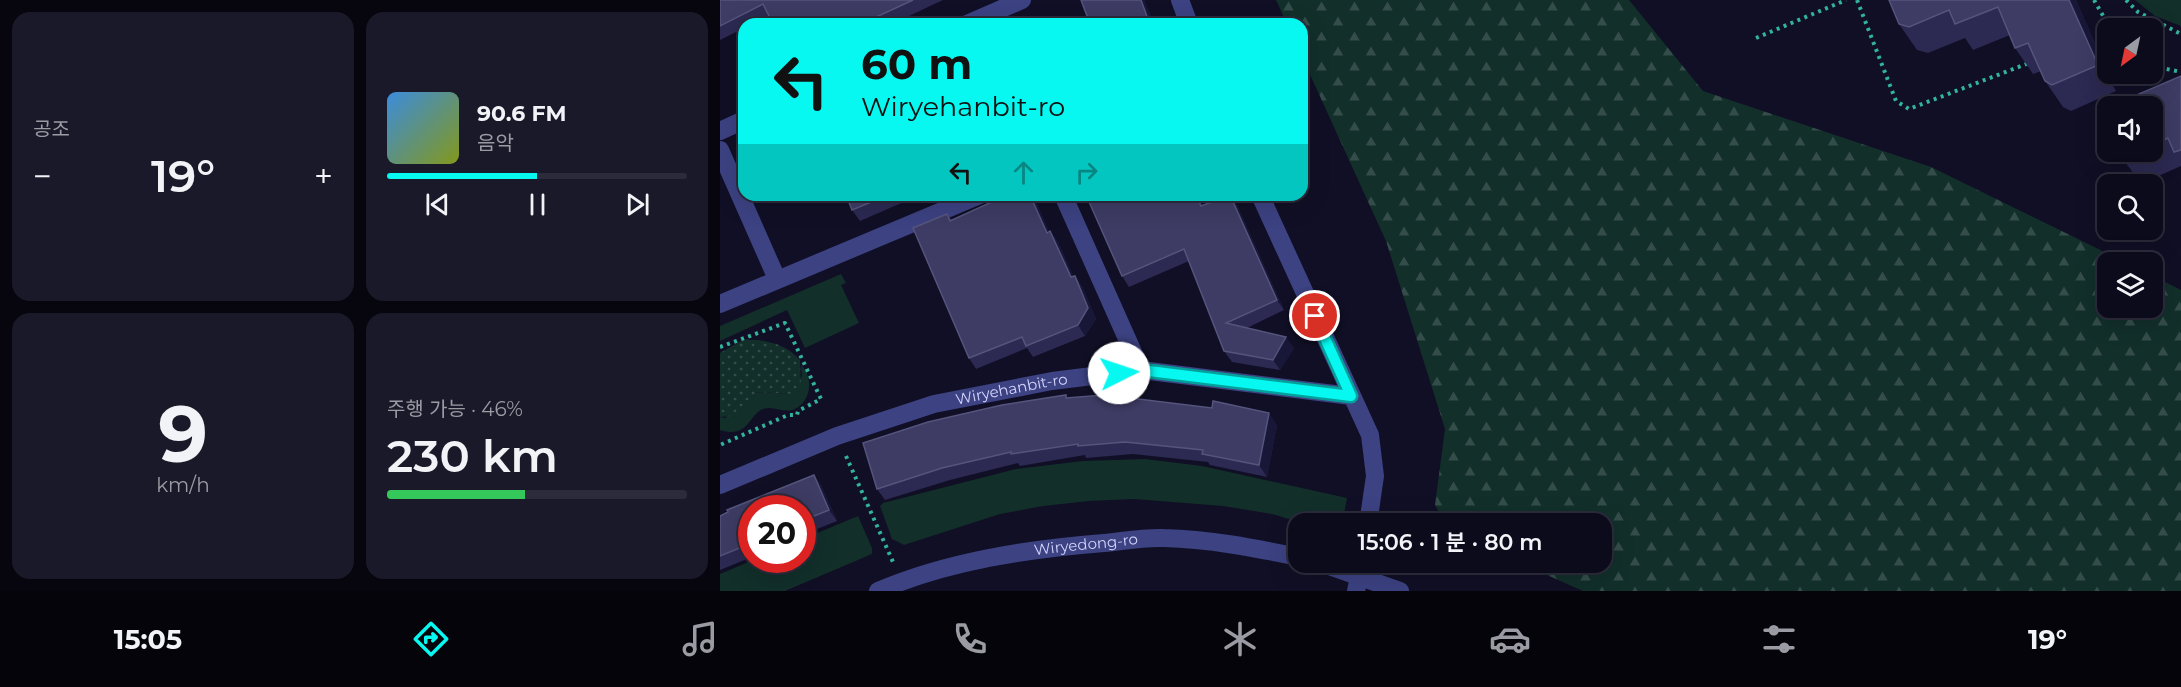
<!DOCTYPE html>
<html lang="ko">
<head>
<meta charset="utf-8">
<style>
  body { margin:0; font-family:Montserrat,"Noto Sans KR",sans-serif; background:#1a1929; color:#f1f3f6; height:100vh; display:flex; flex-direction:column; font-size:22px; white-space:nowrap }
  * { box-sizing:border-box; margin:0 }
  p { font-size:20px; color:#9a9ba3 }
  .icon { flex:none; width:33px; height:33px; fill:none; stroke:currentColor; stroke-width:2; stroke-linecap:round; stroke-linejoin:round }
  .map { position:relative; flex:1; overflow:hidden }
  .side { display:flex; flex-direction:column; gap:12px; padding:12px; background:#07060f; width:720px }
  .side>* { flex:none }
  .guide { position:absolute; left:18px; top:18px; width:570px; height:183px; border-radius:18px; box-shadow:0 6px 24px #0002,0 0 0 2px #2c2b3b; background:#06f8f0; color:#111; overflow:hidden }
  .needle { width:39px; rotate:213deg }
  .tools { position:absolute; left:1377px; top:18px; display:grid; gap:12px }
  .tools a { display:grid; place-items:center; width:66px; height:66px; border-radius:12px; background:#0c0b1c; box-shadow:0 6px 24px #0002,0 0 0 2px #2c2b3b; font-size:30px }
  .speed { position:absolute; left:18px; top:495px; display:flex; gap:12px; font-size:30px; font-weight:700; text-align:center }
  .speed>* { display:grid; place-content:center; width:78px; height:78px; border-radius:50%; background:#0c0b1c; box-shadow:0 6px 24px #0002,0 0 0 2px #2c2b3b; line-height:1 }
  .speed .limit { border:9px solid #d22; background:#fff; color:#111 }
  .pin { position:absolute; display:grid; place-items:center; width:51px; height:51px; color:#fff; margin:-26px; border:3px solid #fff; border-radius:50%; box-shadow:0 2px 6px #0007 }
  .me { position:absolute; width:66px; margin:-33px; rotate:86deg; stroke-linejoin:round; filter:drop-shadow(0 0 4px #0008) }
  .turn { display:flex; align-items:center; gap:21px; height:126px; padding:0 24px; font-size:27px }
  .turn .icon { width:78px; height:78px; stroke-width:2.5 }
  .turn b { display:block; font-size:42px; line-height:51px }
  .lanes { display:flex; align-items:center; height:57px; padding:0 24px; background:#0003; justify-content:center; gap:30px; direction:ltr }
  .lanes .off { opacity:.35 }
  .big { font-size:45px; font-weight:600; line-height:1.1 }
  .side .widget { flex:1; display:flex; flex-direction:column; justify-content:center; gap:9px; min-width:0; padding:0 21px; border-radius:18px; background:#1a1929 }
  .side .dial { align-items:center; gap:0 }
  .dial b { font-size:78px; line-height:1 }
  .song { display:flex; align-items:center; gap:18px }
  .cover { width:72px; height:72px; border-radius:9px; background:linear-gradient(135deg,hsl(210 70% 55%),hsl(70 70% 35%)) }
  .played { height:6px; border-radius:3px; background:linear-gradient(90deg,#06f8f0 50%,#2c2b3b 50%) }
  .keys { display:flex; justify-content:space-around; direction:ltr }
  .heat { display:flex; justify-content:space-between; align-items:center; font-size:33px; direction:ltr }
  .charge { height:9px; border-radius:4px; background:linear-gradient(90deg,#34c759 46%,#2c2b3b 0) }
  .side .tiles { flex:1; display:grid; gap:12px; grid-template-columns:repeat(2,1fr) }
  .trip { position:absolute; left:568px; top:513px; width:324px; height:60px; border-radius:18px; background:#0c0b1c; box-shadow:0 6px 24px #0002,0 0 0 2px #2c2b3b; font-weight:600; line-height:60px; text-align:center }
  .tab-bar { display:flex; height:96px; justify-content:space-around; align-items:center; background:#05040b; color:#9a9ba3 }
  .tab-bar .icon { width:42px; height:42px }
  .tab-bar .selected { color:#06f8f0 }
  .tab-bar b { font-size:27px; color:#f1f3f6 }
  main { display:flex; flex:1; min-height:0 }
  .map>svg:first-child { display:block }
  .grass { fill:#122f2a }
  .forest { fill:url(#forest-firs) }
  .park { fill:url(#park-dots) }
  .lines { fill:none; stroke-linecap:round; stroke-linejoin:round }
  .path { stroke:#32b49b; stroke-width:4; stroke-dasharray:3 4.5; stroke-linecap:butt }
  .minor { stroke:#3c4282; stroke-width:18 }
  .wall { fill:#2c2952 }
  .shaded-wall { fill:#191738 }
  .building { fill:#3e3b64; stroke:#55547c; stroke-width:1.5 }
  .route-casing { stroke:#04a19c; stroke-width:15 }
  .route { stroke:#06f8f0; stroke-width:10 }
  .labels { text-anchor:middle; stroke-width:6; stroke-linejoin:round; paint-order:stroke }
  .street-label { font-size:15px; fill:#d4d5fe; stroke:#100f25 }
</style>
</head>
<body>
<main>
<section class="side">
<div class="tiles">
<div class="widget"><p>공조</p>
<div class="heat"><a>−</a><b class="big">19°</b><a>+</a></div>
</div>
<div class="widget">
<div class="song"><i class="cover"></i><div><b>90.6 FM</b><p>음악</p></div></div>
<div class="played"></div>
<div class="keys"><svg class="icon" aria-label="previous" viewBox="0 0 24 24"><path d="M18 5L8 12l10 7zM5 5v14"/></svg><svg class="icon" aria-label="pause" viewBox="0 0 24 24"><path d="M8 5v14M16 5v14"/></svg><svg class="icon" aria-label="next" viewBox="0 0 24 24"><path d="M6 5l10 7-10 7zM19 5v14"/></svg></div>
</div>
<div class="widget dial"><b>9</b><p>km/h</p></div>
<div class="widget"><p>주행 가능 · 46%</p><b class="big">230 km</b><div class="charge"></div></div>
</div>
</section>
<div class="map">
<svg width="1461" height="591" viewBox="0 0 1461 591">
  <defs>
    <pattern id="forest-firs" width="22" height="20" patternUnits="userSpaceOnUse" patternTransform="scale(1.5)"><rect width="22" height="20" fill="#122f2a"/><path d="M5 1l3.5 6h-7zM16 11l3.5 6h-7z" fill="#344c4a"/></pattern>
    <pattern id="park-dots" width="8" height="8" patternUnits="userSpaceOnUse" patternTransform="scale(1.5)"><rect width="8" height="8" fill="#122f2a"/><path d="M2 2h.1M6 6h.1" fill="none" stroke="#344c4a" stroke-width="1.8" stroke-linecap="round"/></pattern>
  </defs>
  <rect width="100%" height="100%" fill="#100f25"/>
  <path class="grass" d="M1415,0H1461V26L1435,16Z
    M121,274L126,283L121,285L139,323L85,348L67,310L0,341V326Z
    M81,365C94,377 91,402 75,409C64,414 53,405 43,409C28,415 29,439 0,430V417L5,418L37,392L72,394L82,376Z
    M425,459L482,466L627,498L624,514L614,523H582L552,514L503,506L414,499L369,501L323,506L280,514L184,545L172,539L160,506L163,503L296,469L363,461Z
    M138,516L152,548V554L65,591H0V574L33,560H82L83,539Z"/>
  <path class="forest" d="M556,0H909L983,91L1211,167L1405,262H1388V308H1432L1433,276L1461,290V591H863L800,563L882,562V524L725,523L715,505L725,429L666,241L582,57V24H567Z"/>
  <path class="park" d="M23,340C45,339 65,343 80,360L81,390L72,394L37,392L11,416L0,417V353Z"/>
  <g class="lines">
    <path class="path" d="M1137,0L1176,101L1189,109L1309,63
      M1374,0L1390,28
      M1406,0L1418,12L1461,34
      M1036,38L1126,0
      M1432,66L1461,72
      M0,347L65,323L101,399L78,411L77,415H68L0,445
      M126,456L173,562"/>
    <g class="minor">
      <path d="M460,0L469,24"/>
      <path d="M247,24L302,0"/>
      <path d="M0,131L24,120"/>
      <path d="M0,150L57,279"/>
      <path d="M343,195L421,370"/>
      <path d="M540,195L650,435L655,476L648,524"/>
      <path d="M0,304L260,195"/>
      <path id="s1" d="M0,485L117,436L214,404L332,381L421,370L631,396"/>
      <path d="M598,562L680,591"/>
      <path id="s2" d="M158,591C228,561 308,549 384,543C404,541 424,537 444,538C489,539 534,548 579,557"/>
      <path d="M636,591L642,562"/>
    </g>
  </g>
  <path class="wall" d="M0,0H223L172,24H53L49,16L32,24H24V28L0,40Z
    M361,0H424L434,24H370Z
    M1169,0H1356L1396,91L1351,111L1343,107L1325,81L1321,71L1313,74L1295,48L1290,35L1253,50L1245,38L1208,53L1197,50L1179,24Z
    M1461,76V166L1427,181L1416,177L1398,152H1432V106Z
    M126,195H184L186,201L140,221L132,210Z
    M434,195H479L483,205H517L564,310L527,328L574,348L560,370L512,362L504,351L469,261L409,287L402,276L432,196Z
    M314,197L329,232L330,231L338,242L353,276L362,286L376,319L365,336L313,357L307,348L256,369L249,358L227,214L232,220Z
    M410,393L414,399L557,425L547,477L490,465L488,462L413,454L366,458L365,455L300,466L298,463L230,480L165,500L157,489L348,398Z
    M101,485L117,521L82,535V508H32V557L0,570V516Z"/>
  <path class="shaded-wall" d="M421,0H424L434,24H432L428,19Z
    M1349,0H1356L1396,91L1378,65Z
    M310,195H312L314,197L334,243L327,233Z
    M476,195H479L488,217L481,206Z
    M510,195L517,205L564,310L557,300Z
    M330,231L338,242L359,288L351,277Z
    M355,276L362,286L376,319L365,336L358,325Z
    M566,337L574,348L560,370L553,360Z
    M549,413L557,425L547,477L539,465Z
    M94,475L101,485L117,521L109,510Z"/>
  <path class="building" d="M0,0H193L141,24H53L43,4L0,26Z
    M361,0H421L428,19L415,24H370Z
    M1169,0H1349L1378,65L1332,85L1325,81L1308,43L1295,48L1278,7L1235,24L1229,10L1189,27L1179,24Z
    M272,21L274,24H266Z
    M1461,76V150L1454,152L1448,138L1432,145V106H1391Z
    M1388,108V127L1381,111Z
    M24,135V148L19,138Z
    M1399,152H1416L1408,155Z
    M126,195H168L132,210Z
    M287,195H310L327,233L330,231L351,277L355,276L368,308L358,325L306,346L302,337L249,358L193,228L227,214L230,221Z
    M366,195H429L430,196L434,195H476L481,206L510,195L557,300L506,323L566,337L553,360L504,351L464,249L402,276Z
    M410,393V398L492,408L493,401L549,413L539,465L482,454L483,450L405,442L358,446V444L291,454V452L222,468L157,489L143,443L208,422L282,405L346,395V398Z
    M94,475L109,510L82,521V508H32V543L0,556V516L8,512L7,510Z"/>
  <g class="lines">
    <g class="route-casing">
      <path id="route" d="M399,373L421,370L631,396L595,316"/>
    </g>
    <use href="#route" class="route"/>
  </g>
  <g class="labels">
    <g class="street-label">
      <text dy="5" stroke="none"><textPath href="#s1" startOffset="308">Wiryehanbit-ro</textPath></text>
      <text dy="5" stroke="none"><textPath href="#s2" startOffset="214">Wiryedong-ro</textPath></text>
    </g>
  </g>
</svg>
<div class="tools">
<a><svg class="needle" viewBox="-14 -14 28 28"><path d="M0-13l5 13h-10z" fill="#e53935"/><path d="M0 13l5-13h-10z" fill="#9a9ba3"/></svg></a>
<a><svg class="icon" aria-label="sound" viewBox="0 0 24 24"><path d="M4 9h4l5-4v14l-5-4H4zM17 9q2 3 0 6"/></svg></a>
<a><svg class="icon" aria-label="search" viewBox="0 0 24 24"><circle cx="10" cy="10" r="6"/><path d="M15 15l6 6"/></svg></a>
<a><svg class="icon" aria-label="layers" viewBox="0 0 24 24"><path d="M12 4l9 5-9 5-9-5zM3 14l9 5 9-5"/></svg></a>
</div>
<div class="speed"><div class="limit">20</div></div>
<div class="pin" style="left:595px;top:316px;background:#d93025"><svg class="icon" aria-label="arrive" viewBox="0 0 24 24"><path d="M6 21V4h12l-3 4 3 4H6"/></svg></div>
<svg class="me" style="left:399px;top:373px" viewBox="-20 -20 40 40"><circle r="19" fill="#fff"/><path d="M0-13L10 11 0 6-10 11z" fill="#06f8f0"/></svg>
<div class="trip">15:06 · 1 분 · 80 m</div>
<div class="guide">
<div class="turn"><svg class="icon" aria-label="left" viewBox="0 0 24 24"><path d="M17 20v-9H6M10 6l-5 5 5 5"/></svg><div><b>60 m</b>Wiryehanbit-ro</div></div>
<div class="lanes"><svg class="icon" aria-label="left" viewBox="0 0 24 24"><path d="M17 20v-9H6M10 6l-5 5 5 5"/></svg><svg class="icon off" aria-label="ahead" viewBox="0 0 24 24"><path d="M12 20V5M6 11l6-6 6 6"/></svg><svg class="icon off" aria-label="right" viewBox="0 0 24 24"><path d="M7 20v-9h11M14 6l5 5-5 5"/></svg></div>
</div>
</div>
</main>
<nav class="tab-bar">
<b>15:05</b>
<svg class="icon selected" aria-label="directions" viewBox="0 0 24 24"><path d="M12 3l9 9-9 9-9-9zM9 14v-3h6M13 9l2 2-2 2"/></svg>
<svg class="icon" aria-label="music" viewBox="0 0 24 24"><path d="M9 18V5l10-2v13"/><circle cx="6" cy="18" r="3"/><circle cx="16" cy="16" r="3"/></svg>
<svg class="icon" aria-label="phone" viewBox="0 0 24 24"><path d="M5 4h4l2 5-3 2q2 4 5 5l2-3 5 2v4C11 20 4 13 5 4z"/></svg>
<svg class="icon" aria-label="climate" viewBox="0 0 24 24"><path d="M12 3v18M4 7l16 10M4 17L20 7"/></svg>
<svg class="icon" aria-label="car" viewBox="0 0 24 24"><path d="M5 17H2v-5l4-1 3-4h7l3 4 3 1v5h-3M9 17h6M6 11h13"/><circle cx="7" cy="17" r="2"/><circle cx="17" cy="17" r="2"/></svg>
<svg class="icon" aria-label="filters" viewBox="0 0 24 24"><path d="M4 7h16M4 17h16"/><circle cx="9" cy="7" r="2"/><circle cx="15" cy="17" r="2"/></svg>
<b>19°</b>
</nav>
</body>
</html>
